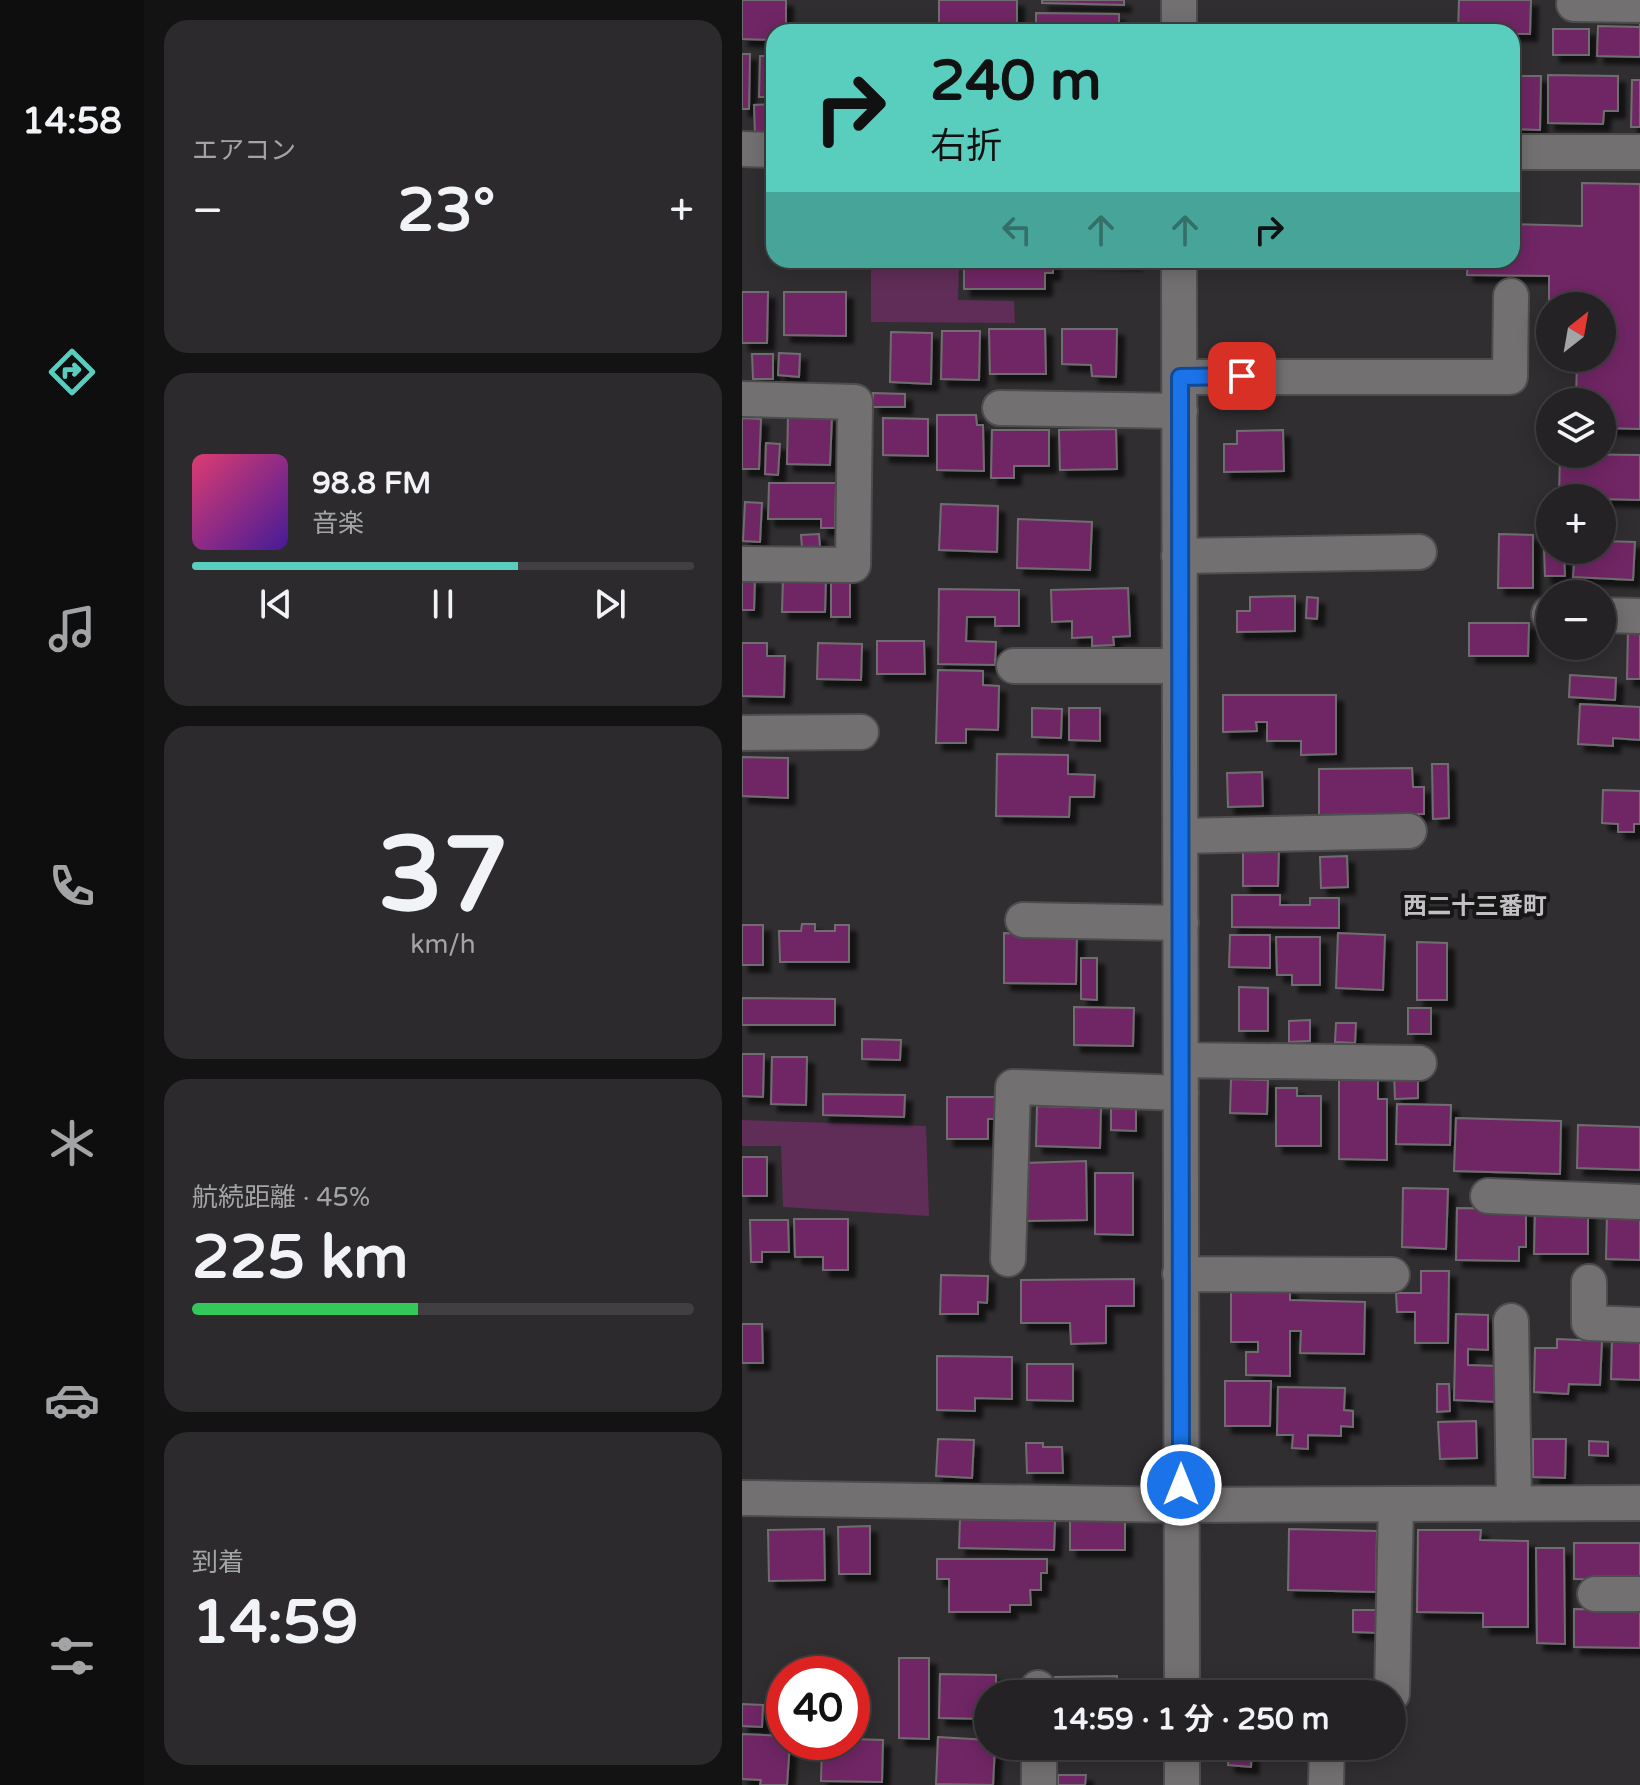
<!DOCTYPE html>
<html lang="ja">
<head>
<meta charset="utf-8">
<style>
  body { margin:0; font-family:"Varela Round","Noto Sans JP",sans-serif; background:#2c2a2c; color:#f1f3f6; height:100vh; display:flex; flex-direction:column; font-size:30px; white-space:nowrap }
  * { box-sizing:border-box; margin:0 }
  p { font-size:26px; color:#a3a4a6 }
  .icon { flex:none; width:44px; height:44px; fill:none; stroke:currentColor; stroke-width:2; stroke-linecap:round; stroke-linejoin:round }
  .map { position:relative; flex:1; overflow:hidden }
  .side { display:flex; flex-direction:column; gap:20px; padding:20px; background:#141314; width:598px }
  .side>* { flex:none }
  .banner { position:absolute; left:24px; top:24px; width:754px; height:244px; border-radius:24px; box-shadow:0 4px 20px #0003,0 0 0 2px #413f41; background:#59cebf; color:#111; overflow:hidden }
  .needle { width:52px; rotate:31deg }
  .tools { position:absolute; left:794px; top:292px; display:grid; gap:16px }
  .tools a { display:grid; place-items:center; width:80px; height:80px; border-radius:50%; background:#242224; box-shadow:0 4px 20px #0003,0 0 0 2px #413f41; font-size:40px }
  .speed { position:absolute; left:24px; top:1656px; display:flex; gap:16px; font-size:40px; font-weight:700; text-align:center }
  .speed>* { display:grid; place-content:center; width:104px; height:104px; border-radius:50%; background:#242224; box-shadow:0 4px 20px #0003,0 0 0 2px #413f41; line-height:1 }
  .speed .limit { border:12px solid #d22; background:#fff; color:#111 }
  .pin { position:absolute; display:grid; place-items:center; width:68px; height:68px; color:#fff; margin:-34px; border-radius:16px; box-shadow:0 4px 12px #0006 }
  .me { position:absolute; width:88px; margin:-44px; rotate:0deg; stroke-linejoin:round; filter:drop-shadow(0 0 6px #0008) }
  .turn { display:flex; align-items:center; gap:28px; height:168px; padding:0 32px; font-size:36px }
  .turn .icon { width:104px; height:104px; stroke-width:2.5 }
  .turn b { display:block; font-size:56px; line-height:68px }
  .lanes { display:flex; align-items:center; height:76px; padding:0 32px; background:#0003; justify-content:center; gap:40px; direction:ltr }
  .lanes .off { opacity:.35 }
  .big { font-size:60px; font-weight:700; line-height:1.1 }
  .side .tile { flex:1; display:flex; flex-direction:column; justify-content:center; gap:12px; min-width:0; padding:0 28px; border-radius:24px; background:#2c2a2c }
  .side .dial { align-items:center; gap:0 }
  .dial b { font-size:104px; line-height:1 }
  .song { display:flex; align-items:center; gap:24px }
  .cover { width:96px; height:96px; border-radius:12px; background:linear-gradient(135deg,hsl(340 70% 55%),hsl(260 70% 35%)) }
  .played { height:8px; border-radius:4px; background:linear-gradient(90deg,#59cebf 65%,#413f41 65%) }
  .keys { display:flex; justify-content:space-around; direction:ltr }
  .heat { display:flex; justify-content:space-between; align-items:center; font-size:44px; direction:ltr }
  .charge { height:12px; border-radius:6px; background:linear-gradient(90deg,#34c759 45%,#413f41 0) }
  .trip { position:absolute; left:232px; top:1680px; width:432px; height:80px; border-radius:40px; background:#242224; box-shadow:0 4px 20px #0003,0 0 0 2px #413f41; font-weight:700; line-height:80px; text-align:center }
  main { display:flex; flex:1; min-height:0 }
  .menu { display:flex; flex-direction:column; width:144px; justify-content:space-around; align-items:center; background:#0e0e0e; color:#a3a4a6 }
  .menu .icon { width:56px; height:56px }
  .menu .active { color:#59cebf }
  .menu b { font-size:36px; color:#f1f3f6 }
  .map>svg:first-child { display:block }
  .green { fill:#602d58 }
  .building { fill:#6f2665; stroke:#706d6f; stroke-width:2; filter:url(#shadow) }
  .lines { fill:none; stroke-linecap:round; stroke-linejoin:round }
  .minor-casing { stroke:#4e4d4e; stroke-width:38 }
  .minor { stroke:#737072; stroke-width:34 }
  .route-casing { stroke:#114b97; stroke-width:20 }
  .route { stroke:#1a73e8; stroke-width:14 }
  .labels { text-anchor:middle; stroke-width:8; stroke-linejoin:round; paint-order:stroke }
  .quarter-label { font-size:24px; font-weight:bold; fill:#c3c0c3; stroke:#181718 }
</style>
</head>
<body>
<main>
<nav class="menu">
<b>14:58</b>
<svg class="icon active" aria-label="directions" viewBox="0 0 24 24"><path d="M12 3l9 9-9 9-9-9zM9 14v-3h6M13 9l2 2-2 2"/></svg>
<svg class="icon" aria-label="music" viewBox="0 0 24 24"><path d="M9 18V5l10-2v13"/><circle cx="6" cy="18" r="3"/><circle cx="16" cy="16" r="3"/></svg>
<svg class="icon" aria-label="phone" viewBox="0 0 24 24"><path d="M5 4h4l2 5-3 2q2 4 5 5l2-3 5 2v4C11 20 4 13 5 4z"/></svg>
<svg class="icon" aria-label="climate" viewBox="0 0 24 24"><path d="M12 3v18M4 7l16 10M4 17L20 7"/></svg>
<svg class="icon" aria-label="car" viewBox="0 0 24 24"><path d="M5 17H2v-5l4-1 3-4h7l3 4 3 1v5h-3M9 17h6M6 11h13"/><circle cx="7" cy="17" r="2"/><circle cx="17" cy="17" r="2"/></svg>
<svg class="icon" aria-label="filters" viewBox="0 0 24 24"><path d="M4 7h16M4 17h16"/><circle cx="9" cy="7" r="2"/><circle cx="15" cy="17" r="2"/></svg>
</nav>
<section class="side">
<div class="tile"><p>エアコン</p>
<div class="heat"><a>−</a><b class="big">23°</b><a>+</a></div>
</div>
<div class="tile">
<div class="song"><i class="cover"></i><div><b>98.8 FM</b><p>音楽</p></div></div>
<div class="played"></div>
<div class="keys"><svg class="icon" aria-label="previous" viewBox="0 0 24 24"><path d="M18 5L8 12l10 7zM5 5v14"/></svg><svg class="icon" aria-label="pause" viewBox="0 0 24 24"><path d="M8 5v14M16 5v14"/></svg><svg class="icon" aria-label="next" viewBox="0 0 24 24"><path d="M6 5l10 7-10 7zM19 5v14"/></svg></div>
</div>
<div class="tile dial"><b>37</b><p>km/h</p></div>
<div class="tile"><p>航続距離 · 45%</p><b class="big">225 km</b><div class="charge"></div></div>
<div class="tile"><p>到着</p><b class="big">14:59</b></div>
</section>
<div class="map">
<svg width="898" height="1785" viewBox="0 0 898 1785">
  <defs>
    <filter id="shadow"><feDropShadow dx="7" dy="7" stdDeviation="2" flood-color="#0009"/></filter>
  </defs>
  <rect width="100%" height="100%" fill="#302e30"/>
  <path class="green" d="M129,260H217L216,300L272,301L273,323L129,322Z
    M0,1120L184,1126L187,1216L41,1207L39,1146H0Z"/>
  <path class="building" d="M0,0H44V32H32V40L0,39Z
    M197,0H275V32L197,31Z
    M300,0H382V5L300,3Z
    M717,0H789L788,34L716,32Z
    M294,13L377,14V32H294Z
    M898,13V57L855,56L856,26L898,27Z
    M811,29H847V55H811Z
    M0,54H8L7,109H0Z
    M18,56H32V97H17Z
    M806,75L876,76V111H862L861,124L806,123Z
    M770,76H799L798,130L770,129Z
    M890,80H898V127H889Z
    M32,104V134L13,135L12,105Z
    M840,183L898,184V429L860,428V402H834L835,358H860V306H808L807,310V276L725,275L726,260H770V224L840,226Z
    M222,260H311V273H303V289H222Z
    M339,260H393V263Z
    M0,292H26L25,343H0Z
    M42,292H104V336L42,335Z
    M247,329H303L304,374H248Z
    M320,329H375L374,377L350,376L349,365L320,364Z
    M200,331H238L237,380L199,379Z
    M149,332L190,333L189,384L148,382Z
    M37,353L58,354L57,377L36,375Z
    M10,354H31V379H11Z
    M131,393L163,394V407H131Z
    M46,414L90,416L88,465L45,464Z
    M195,415H234L235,425H241L242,471L195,470Z
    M0,418L19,419L17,469H0Z
    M141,418L186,419V456L141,455Z
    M374,429L375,469L318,470L317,430Z
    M250,430H307V466H272V478H249Z
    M541,430L542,471L482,472V444H495V431Z
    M24,443L38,444L36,475L23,474Z
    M818,454L898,455V500L817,498Z
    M27,483H94L93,528H79V519H26Z
    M3,502L20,503L18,542L1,541Z
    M199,504L256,506L255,552L197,550Z
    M276,519L350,522L348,570L275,568Z
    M77,534L78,547L60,548L59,535Z
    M757,534L791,535V588H756Z
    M860,541L893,542L891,580L831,577L833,550H860Z
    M802,549L822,550L823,576H803Z
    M41,577H84L83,612H40Z
    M89,577H108V617H89Z
    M0,578L13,579L12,610H0Z
    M386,588L388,636L371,637L372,645L350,646V637L330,638V621L310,622L309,590Z
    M197,589L277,590V626H253V617H225L224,641L254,642L253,665L196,664Z
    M553,596V631L495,632V611H508V597Z
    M565,597L576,598L575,619L564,618Z
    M727,623H787L786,656H727Z
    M886,628H898V679H885Z
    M135,641H182L183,674H135Z
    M0,643H25V656H43L42,697L0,696Z
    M76,643L120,644L119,680L75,679Z
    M196,670L241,671V685L257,686L256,730L224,729V743H194Z
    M828,675L874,678L873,700L827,697Z
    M481,695H594V754L559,755V741H525V722H514L515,731L481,732Z
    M838,704L898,707V740L871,738V746L836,744Z
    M290,708L320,709L319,738L290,737Z
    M327,708H358V741L327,740Z
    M255,754L326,755V774L353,775L352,797H328L327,817L254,816Z
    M0,757L46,758V798L0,796Z
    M690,764H706L707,818L691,819Z
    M670,768L671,787H682V814L577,815V769Z
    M520,772L521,806L486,807L485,773Z
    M861,790L898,791V824H892V832H876V824L860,823Z
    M501,848H537L536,886H501Z
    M605,856L606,887L579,888L578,857Z
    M490,895H538V905H568V898H597V928L490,927Z
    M60,924H73V931H93V925H107V962H38L37,931H59Z
    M0,925H21V965H0Z
    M262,933L335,935L334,984L262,983Z
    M596,933L643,935L641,990L594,988Z
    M488,935H528V968L487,967Z
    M534,937H578V985H550V975H535Z
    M675,942L705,943V1000H675Z
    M339,958H355V1000L339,999Z
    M497,987L526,988V1031H497Z
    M0,998L93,999V1025H0Z
    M332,1007L392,1008L391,1046L332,1045Z
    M666,1008H689V1034H666Z
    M568,1020V1041L547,1042V1021Z
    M594,1023H614L613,1043L593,1042Z
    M120,1039L159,1040L158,1060L120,1059Z
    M0,1054H22L21,1097L0,1096Z
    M30,1057H65L64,1105L29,1104Z
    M676,1073V1098L653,1099L652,1074Z
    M597,1075H636V1099H645V1160L597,1159Z
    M489,1079L526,1080L525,1114L488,1113Z
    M534,1088H555V1096H579V1146H534Z
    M81,1094L163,1095L162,1117L81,1115Z
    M205,1097H255V1119H246V1139H205Z
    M655,1104L709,1105L708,1145L654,1144Z
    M295,1106L359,1108L358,1148L294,1146Z
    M369,1108L394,1109V1131L369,1130Z
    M714,1118L819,1121L818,1174L712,1171Z
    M836,1125L898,1127V1170L835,1168Z
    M0,1157H25V1196H0Z
    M344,1161L345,1220L284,1221L282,1163Z
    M353,1173H391V1235L353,1234Z
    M661,1188L706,1189L704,1249L660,1247Z
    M715,1208L784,1209V1247H777V1261L714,1260Z
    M793,1208L846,1209V1254H792Z
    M865,1213L898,1214V1260L864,1259Z
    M52,1219H106V1270H81V1257H53Z
    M8,1220H46L47,1252H20V1262H9Z
    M679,1271H707L706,1343H673V1312H655L654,1293H679Z
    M199,1275L246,1276L245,1303L236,1302V1314H198Z
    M392,1279V1306H364V1343L329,1344L328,1323H279V1280Z
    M489,1288L548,1289V1300L623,1302L622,1354L558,1353L559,1331H548V1376L504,1375V1352H516V1342H489Z
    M714,1314L746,1315V1350L726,1349V1365L756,1366L755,1402L712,1400Z
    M0,1324H20L21,1363H0Z
    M870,1337L898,1338V1380L869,1379Z
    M815,1339L860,1341L858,1385L827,1384L826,1394L792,1392L793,1348H815Z
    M195,1356L270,1357V1399L233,1398V1411L195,1410Z
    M285,1364H331V1401L285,1400Z
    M483,1381H529L528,1426H483Z
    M695,1384H707L708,1411L695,1412Z
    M536,1387L603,1388L602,1410L611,1411V1427L599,1426V1436L566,1435V1449L550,1448L551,1435H535Z
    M734,1421L735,1458L698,1459L696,1422Z
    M196,1439L232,1440L230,1478L194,1476Z
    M791,1439H824L823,1478L791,1477Z
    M847,1441L866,1442V1456L847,1455Z
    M284,1443H301V1447H320L321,1473H285Z
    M218,1519L313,1521L312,1550L217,1548Z
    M328,1520H383V1550H328Z
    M128,1526V1574H97L96,1527Z
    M82,1529L83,1580L27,1581L26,1530Z
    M547,1529L635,1531L634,1592L546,1590Z
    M676,1530H739L738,1540L786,1541V1627H741V1613L675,1612Z
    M832,1543H898V1580L832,1579Z
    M794,1548H822L823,1644L795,1643Z
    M195,1559H305V1573H299V1590H288L289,1605H268V1612H207V1579H195Z
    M832,1609L898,1610V1648L832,1647Z
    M611,1610H639L638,1633L611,1632Z
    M157,1658H187V1739L157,1738Z
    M198,1674L254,1675V1694H246V1719L197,1718Z
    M375,1676V1694H314L313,1677Z
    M488,1689L526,1691V1694H488Z
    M0,1704L21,1705L20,1727L0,1726Z
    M0,1734L42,1736V1742H48L45,1785H18L19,1780L0,1779Z
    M196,1737L246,1740V1746H253L251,1785L194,1784Z
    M110,1739L141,1740L140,1782L79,1781L80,1742H110Z
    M487,1746H510L509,1767L486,1765Z
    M316,1775H344L343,1785H316Z"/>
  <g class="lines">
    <g class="minor-casing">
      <path id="minor" d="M437,0V32
        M832,4L898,5
        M0,149L32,150
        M778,152H898
        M437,260L440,1694
        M438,377H768L769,296
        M0,399L113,402L111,565L0,564
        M258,408L438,411
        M437,556L677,552
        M807,614H808
        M860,615L898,616
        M272,666H436
        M0,733L119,732
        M439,836L667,831
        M281,920L439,923
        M439,1060L677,1063
        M746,1196L898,1202
        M266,1259L271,1087L439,1093
        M438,1274L650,1275
        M847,1282V1323L898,1325
        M769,1321L772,1504
        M0,1498L439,1505L898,1503
        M853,1594H898
        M296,1688V1694
        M650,1694L654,1504
        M297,1746V1785
        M440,1746V1785
        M584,1785L585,1746"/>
    </g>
    <use href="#minor" class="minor"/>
  </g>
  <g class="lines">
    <g class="route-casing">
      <path id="route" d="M439,1485L438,377L500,376"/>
    </g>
    <use href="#route" class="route"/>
  </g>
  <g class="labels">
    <g class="quarter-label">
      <text x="733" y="914">西二十三番町</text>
    </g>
  </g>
</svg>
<div class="tools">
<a><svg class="needle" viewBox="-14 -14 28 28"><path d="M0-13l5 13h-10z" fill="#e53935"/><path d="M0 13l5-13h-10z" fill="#a3a4a6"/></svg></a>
<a><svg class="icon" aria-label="layers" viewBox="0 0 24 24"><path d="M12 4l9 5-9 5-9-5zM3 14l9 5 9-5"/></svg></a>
<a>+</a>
<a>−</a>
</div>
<div class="speed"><div class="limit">40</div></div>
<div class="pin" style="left:500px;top:376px;background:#d93025"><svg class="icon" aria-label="arrive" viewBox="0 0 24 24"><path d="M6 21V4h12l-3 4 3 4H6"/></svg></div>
<svg class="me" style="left:439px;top:1485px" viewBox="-20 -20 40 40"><circle r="17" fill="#1a73e8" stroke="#fff" stroke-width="3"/><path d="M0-11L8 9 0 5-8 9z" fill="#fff"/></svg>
<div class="trip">14:59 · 1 分 · 250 m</div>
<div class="banner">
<div class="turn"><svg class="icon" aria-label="right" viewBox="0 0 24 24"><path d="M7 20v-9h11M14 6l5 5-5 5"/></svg><div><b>240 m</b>右折</div></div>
<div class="lanes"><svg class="icon off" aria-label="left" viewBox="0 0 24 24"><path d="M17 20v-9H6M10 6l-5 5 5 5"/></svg><svg class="icon off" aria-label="ahead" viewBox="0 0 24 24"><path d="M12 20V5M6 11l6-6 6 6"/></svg><svg class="icon off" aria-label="ahead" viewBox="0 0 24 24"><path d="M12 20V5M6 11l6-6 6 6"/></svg><svg class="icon" aria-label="right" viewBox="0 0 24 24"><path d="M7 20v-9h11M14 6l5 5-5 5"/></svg></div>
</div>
</div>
</main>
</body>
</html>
